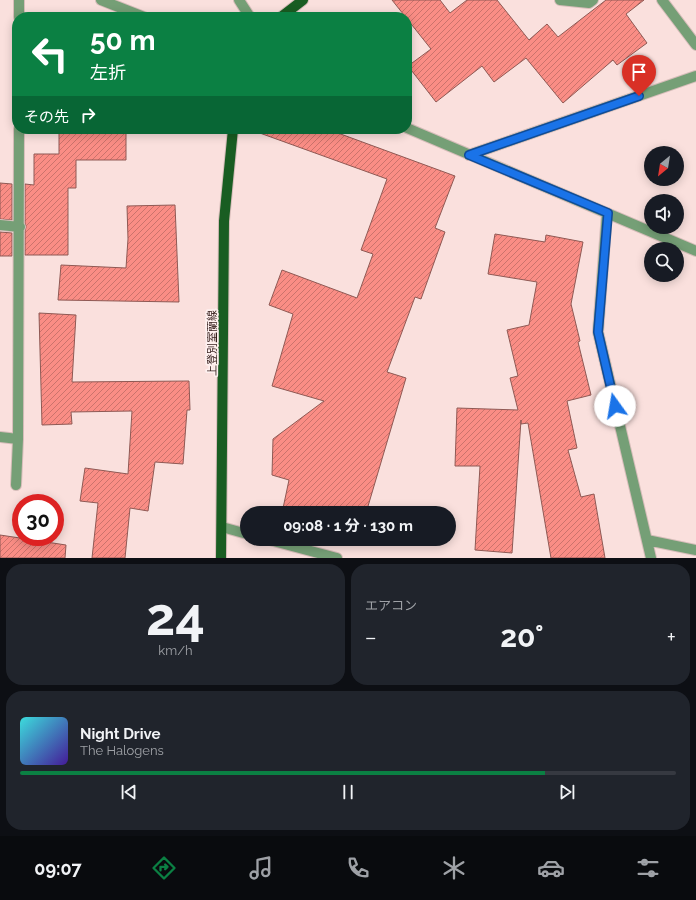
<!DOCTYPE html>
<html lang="ja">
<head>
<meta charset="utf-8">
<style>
  body { margin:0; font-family:Raleway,"Noto Sans JP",sans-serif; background:#20242c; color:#f1f3f6; height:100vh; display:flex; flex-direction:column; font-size:15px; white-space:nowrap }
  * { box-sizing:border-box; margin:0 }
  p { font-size:13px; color:#9ea1a6 }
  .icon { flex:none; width:22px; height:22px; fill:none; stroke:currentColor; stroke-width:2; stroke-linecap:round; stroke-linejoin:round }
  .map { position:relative; height:558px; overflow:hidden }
  .panel { display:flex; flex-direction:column; gap:6px; padding:6px; background:#0d0f14; flex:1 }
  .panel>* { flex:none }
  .hud { position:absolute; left:12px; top:12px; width:400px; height:122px; border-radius:16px; box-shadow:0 2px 10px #0003; background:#0b8043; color:#fff; overflow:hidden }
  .needle { width:26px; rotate:210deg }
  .tools { position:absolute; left:644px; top:146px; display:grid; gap:8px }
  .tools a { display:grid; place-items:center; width:40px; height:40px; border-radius:50%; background:#171b24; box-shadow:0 2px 10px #0003; font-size:20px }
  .speed { position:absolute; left:12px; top:494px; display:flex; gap:8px; font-size:20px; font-weight:700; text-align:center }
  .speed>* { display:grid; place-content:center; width:52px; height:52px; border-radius:50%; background:#171b24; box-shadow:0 2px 10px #0003; line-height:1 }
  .speed .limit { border:6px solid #d22; background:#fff; color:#111 }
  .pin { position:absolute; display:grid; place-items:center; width:34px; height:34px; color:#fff; margin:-41px -17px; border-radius:50% 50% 50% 0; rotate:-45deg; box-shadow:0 0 4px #0007 }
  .pin .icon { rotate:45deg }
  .me { position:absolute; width:44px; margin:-22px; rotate:347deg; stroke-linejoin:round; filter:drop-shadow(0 0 3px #0008) }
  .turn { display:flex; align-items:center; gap:14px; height:84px; padding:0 12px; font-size:18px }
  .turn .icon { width:52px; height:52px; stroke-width:2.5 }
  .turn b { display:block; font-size:28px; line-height:34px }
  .then { display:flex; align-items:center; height:38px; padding:0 12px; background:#0003; gap:8px; font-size:15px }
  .big { font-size:30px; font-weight:700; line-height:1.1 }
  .panel .widget { flex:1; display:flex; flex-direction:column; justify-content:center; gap:6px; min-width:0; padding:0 14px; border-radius:16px; background:#20242c }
  .panel .dial { align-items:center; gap:0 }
  .dial b { font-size:52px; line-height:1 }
  .song { display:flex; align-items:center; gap:12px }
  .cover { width:48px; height:48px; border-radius:6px; background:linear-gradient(135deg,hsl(180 70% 55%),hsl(260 70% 35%)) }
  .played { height:4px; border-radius:2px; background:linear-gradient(90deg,#0b8043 80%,#363941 80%) }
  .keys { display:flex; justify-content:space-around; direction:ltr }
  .heat { display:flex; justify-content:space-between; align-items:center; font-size:22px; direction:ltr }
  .panel .tiles { flex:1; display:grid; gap:6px; grid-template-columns:1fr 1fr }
  .widget:last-child { grid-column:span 2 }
  .trip { position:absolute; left:240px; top:506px; width:216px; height:40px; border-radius:20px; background:#171b24; box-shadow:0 2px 10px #0003; font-weight:700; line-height:40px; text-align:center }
  .tabs { display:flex; height:64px; justify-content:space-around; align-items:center; background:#090b0e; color:#9ea1a6 }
  .tabs .icon { width:28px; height:28px }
  .tabs .active { color:#0b8043 }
  .tabs b { font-size:18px; color:#f1f3f6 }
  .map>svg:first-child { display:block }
  .building { fill:url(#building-hatch); stroke:#8f5954 }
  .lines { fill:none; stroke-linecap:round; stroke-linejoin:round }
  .minor-casing { stroke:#d7bdba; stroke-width:12 }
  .major-casing { stroke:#d7bdba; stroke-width:12 }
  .minor { stroke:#759f76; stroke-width:10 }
  .major { stroke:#195d22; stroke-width:10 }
  .route-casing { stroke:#114b97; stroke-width:10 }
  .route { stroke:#1a73e8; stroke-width:7 }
  .labels { text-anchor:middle; stroke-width:3.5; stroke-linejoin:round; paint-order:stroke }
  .street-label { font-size:11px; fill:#351e1c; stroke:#fef0ef }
</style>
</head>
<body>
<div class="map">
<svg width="696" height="558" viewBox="0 0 696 558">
  <defs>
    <pattern id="building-hatch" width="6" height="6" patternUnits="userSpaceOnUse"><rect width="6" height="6" fill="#fa8d85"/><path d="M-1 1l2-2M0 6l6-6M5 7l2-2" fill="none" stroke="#cb736c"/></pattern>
  </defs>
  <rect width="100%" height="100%" fill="#fae0dd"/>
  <path class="building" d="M392,0H440L450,13L467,0H497L529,40L547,24L558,37L606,0H644L626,14L647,43L617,65L613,60L563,103L526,58L494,82L482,66L436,102L408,66L431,49Z
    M88,129H126V160H76V188H68V255H25V231L26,227L25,223V184L34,185V154H59V132H88Z
    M258,129H327L455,176L435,228L445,232L421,299L415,297L387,372L406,378L366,513H282L289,480L272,475L273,439L324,401L272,386L293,314L269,305L282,270L357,298L373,254L361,250L387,179L257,132Z
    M0,183L12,184V220L0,219Z
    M175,205L179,302L58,300L61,265L126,268L128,239L127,206Z
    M0,232L12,233V256H0Z
    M495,234L545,242L546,235L583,242L571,304L580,341L578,342L591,395L567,401L577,448L568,450L581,497L594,494L605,558H551L528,423L521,424V420L512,553L475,550L480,466H455L457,408L518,410L510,378L518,376L507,330L529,325L537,282L488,274Z
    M39,313L76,315L72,382L189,381L190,410H187L183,464L155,462L148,511L130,508L125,558H92L98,503L80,501L85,468L128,474L132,411L71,412L72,424L42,425Z
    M0,535L66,545L65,558H0Z"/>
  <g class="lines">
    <g class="minor-casing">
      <path id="minor" d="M19,0V17
        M101,0L144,17
        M239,0L250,17
        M560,0L589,3L593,0
        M662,0L696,45
        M407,128L696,251
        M469,155L696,76
        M607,213L598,332L651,558
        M0,225L20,227
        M0,437L18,439L19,129
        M16,485L18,439
        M222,527L247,534
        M266,539L337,558
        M647,540L696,550"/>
    </g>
    <g class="major-casing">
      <path id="major" d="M281,17L303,0
        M221,558L224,221L233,129"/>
    </g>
    <use href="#minor" class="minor"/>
    <use href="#major" class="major"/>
  </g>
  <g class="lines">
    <g class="route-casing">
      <path id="route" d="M615,406L598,332L608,213L469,155L639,96"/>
    </g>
    <use href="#route" class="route"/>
  </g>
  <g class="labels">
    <g class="street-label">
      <text transform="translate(212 343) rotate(-90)" y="4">上登別室蘭線</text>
    </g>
  </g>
</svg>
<div class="tools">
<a><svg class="needle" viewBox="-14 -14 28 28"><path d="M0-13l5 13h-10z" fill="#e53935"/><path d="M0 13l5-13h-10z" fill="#9ea1a6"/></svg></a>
<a><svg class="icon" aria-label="sound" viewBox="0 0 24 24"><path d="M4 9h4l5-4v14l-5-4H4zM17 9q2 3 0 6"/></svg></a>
<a><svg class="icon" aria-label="search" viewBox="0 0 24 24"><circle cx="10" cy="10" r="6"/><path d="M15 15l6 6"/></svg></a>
</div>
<div class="speed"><div class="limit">30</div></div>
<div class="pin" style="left:639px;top:96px;background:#d93025"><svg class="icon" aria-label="arrive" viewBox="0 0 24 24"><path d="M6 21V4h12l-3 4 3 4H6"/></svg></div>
<svg class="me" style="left:615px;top:406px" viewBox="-20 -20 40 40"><circle r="19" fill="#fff"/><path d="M0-13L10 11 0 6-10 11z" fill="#1a73e8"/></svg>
<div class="trip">09:08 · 1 分 · 130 m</div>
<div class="hud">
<div class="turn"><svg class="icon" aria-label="left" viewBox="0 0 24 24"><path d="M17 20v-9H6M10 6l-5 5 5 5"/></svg><div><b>50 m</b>左折</div></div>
<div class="then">その先<svg class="icon" aria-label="right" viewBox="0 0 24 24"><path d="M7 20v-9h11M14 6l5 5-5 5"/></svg></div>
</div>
</div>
<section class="panel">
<div class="tiles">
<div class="widget dial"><b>24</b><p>km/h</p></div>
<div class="widget"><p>エアコン</p>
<div class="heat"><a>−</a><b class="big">20°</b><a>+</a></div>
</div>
<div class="widget">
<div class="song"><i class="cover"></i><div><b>Night Drive</b><p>The Halogens</p></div></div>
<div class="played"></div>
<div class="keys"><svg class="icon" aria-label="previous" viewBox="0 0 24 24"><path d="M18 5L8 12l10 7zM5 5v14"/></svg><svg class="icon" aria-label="pause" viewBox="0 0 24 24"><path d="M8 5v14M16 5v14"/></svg><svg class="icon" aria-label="next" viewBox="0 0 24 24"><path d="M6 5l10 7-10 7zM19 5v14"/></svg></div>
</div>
</div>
</section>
<nav class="tabs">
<b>09:07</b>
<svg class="icon active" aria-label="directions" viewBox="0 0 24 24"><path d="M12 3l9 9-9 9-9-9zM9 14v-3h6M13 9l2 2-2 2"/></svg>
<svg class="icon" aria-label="music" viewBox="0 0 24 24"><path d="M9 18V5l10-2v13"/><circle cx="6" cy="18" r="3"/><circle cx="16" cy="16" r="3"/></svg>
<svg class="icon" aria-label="phone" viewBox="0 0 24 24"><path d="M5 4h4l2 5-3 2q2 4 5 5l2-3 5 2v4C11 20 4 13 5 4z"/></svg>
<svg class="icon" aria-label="climate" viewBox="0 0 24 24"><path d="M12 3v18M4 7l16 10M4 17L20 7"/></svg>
<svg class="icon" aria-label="car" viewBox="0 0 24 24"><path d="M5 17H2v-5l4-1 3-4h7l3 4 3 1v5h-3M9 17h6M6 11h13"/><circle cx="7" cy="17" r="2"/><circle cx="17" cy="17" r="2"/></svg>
<svg class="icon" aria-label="filters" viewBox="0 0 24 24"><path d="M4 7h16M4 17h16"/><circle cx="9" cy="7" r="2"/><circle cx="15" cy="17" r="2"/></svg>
</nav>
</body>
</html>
